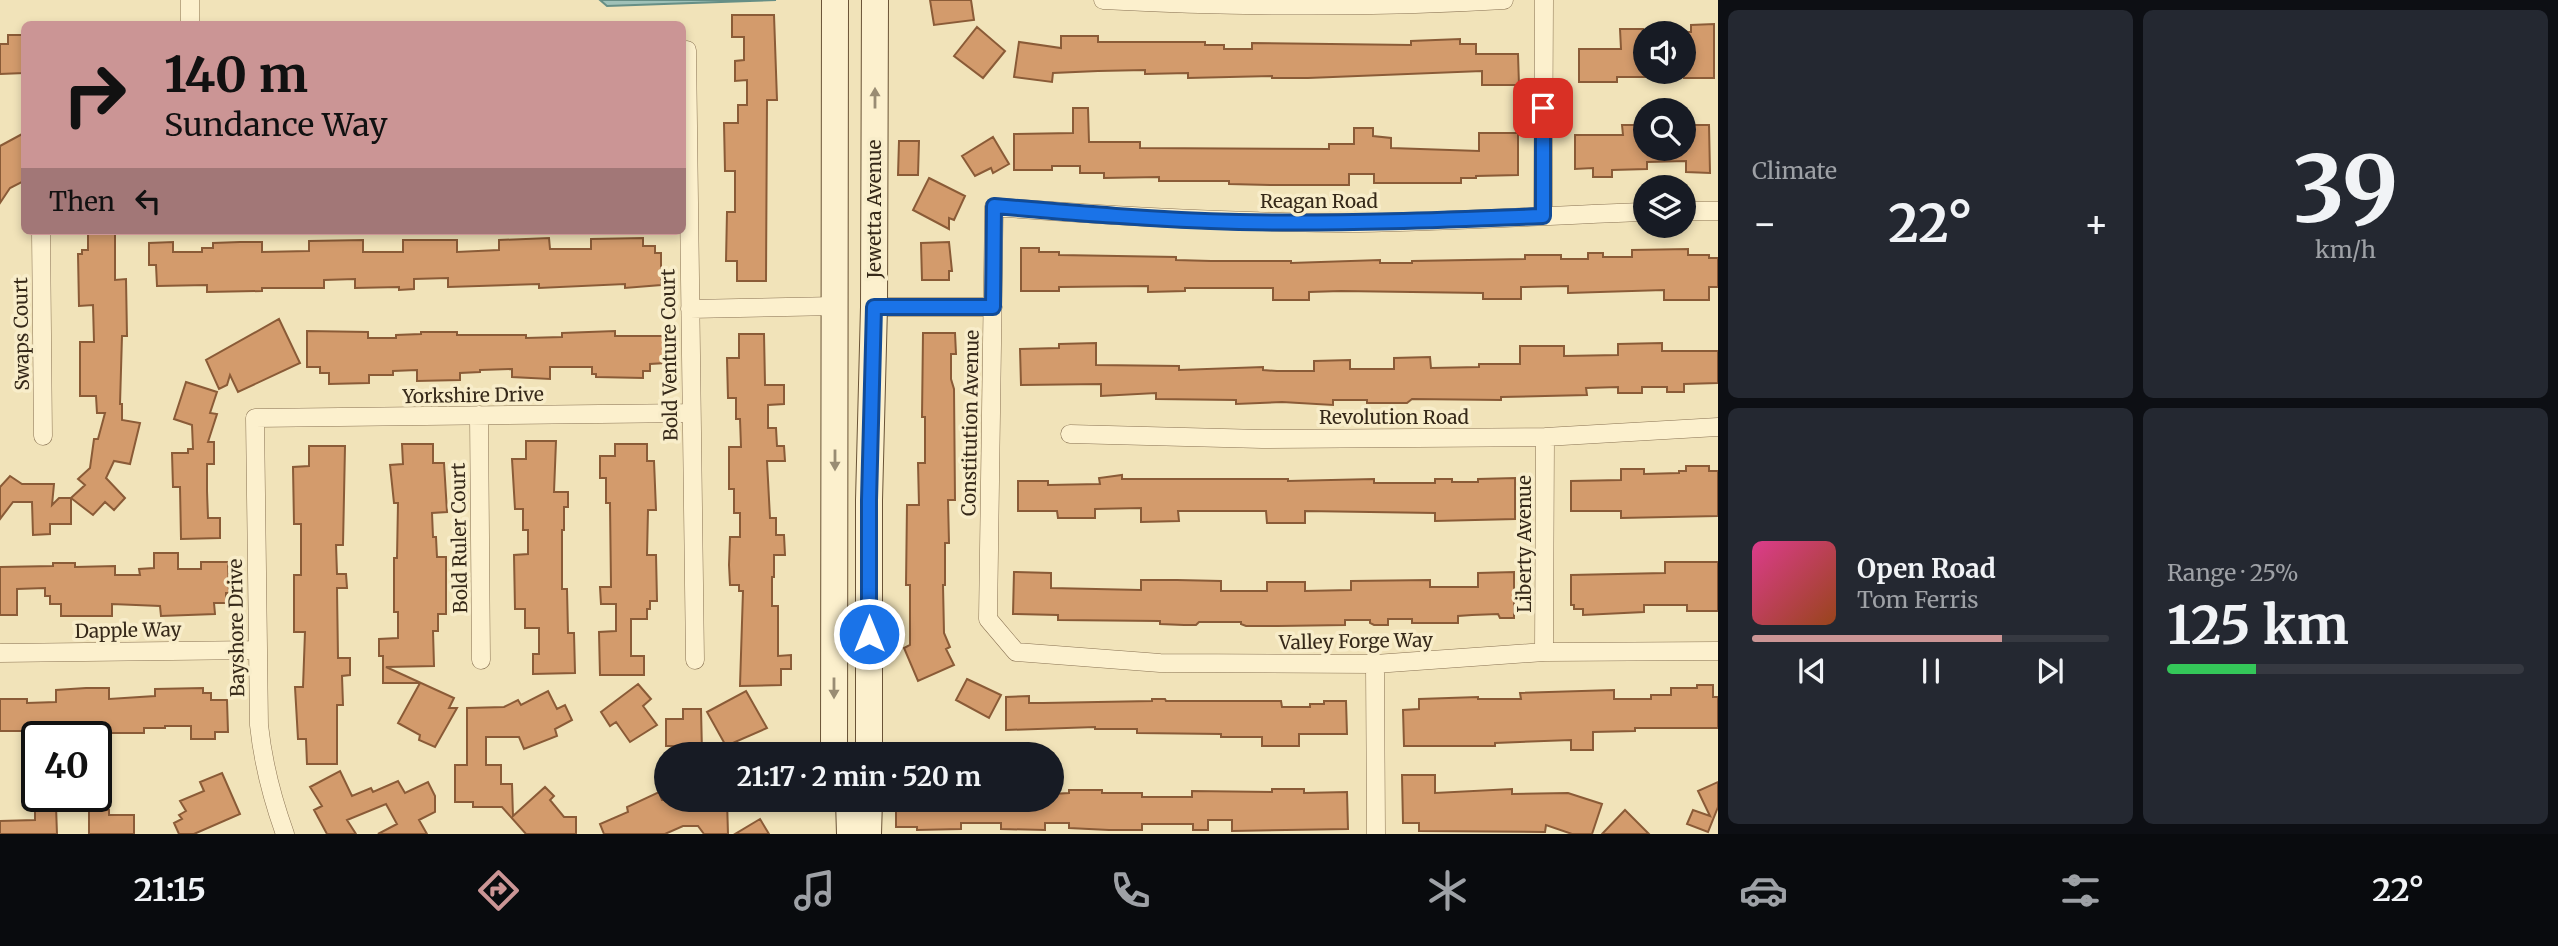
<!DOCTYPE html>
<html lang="en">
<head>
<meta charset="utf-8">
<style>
  body { margin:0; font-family:Merriweather,serif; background:#242831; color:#f1f3f6; height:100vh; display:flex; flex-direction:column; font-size:26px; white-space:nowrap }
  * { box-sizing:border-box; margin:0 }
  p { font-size:23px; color:#9ea1a6 }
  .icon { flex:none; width:38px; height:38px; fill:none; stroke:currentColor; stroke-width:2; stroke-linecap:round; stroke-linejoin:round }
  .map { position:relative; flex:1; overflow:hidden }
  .sheet { display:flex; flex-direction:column; gap:10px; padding:10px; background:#0d0f14; width:840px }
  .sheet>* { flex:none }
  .hud { position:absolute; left:21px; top:21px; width:665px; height:214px; border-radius:10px; box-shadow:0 4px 10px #0003; background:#cb9595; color:#111; overflow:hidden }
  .fabs { position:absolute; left:1633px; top:21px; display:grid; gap:14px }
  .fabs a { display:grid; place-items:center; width:63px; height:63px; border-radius:50%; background:#171b24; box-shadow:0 4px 10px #0003; font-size:35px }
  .speed { position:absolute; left:21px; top:721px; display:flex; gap:14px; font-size:35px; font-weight:700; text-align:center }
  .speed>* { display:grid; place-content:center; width:91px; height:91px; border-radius:50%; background:#171b24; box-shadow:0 4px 10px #0003; line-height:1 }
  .speed .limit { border:4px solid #111; border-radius:10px; background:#fff; color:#111 }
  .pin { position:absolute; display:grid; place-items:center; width:60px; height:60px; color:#fff; margin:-30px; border-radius:14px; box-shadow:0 4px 10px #0006 }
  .me { position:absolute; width:77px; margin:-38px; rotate:0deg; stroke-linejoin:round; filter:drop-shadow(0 0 5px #0008) }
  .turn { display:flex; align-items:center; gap:24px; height:147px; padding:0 28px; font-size:32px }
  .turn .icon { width:91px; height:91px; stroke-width:2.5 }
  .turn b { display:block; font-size:49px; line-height:60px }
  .then { display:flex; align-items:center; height:66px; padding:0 28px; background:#0003; gap:14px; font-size:26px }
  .big { font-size:52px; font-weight:700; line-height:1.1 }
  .sheet .card { flex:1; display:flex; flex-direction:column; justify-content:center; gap:10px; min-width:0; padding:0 24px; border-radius:10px; background:#242831 }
  .sheet .dial { align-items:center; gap:0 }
  .dial b { font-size:91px; line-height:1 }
  .song { display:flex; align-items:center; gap:21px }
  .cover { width:84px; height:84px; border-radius:10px; background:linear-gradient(135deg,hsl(330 70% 55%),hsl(20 70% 35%)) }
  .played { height:7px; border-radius:4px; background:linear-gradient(90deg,#cb9595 70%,#363941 70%) }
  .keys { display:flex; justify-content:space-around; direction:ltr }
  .heat { display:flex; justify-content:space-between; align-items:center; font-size:38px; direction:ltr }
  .charge { height:10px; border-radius:5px; background:linear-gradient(90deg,#34c759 25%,#363941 0) }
  .sheet .tiles { flex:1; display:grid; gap:10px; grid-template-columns:repeat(2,1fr) }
  .trip { position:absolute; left:654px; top:742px; width:410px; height:70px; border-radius:35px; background:#171b24; box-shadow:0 4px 10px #0003; font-weight:700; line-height:70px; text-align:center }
  .tabs { display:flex; height:112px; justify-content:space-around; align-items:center; background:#090b0e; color:#9ea1a6 }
  .tabs .icon { width:49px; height:49px }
  .tabs .active { color:#cb9595 }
  .tabs b { font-size:32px; color:#f1f3f6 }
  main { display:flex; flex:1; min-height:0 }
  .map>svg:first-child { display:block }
  .water { fill:url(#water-ripples); stroke:#668f86; stroke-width:2 }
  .building { fill:#d39b6c; stroke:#8a5b37; stroke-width:2 }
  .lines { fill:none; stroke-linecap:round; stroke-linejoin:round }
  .street-casing { stroke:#897253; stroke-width:19 }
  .secondary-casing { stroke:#6a5336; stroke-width:28 }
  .street { stroke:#fcf0cd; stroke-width:18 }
  .secondary { stroke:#fcf0cd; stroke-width:26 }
  .oneway { fill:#998c73 }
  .route-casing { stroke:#114b97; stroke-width:18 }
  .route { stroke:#1a73e8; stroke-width:12 }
  .labels { text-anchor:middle; stroke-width:7; stroke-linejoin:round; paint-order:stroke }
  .street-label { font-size:19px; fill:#362919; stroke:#f8edca }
</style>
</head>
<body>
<main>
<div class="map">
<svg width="1718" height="834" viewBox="0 0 1718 834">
  <defs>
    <pattern id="water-ripples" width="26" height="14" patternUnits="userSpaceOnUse" patternTransform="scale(1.75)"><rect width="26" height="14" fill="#9fc1b8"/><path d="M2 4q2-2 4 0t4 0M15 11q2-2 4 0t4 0" fill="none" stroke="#829d95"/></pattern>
  </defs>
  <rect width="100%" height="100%" fill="#f1e3b9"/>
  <path class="water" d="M600,0H776L607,6Z"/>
  <path class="building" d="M930,0H971L974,20L934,25Z
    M732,15H774L777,100H767L766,281H737V261H726L727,212H735V171H725L724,123H738V105H747V80L735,81V61L744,60V37H732Z
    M1714,24V78H1684V32H1691V25Z
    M977,27L1005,51L983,78L954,56Z
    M1620,29H1643L1645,77H1617V82H1579V49H1621Z
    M8,35H24V73L0,74V44H8Z
    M1061,36H1098V42H1205V45H1224V49H1252V43L1411,45V41L1460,39V44H1476V54H1518L1519,85H1482V71L1308,78H1272V76L1188,78V73L1145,74V70L1098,71L1053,73L1052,82L1014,77L1019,42L1061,48Z
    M1073,108H1088L1089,142H1140V148L1329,149V144H1354V128H1373V136L1391,138V148L1479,151V133H1518V175L1476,176V178H1461V183H1374V174H1349V185H1270L1229,184V181H1159V177L1104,178V173H1080V166H1052V170H1014V134L1073,133Z
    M1622,125H1645V149H1684V125H1709L1710,173L1686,172V161L1647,162V169L1612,170V177H1593V168L1575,169V135H1623Z
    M24,133V181L10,188L0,203V146Z
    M993,137L1009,164L993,173L991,168L975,176L962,156Z
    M899,141H919L918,175H898Z
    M929,178L965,196L954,220L949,218V229L913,210Z
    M88,231H115V280L126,279L127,336H122L120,404H122V420L140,423L130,464L114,461L106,478L125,498L114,510L105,502L93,515L71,498L85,485L78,479L90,468L94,439H98L105,413H97L96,396H80V342H94L93,305L79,306L78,254H82V250H88Z
    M549,238L550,249H591V239L643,238V246H655V253H661V285L625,288V284L539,288V284L448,287V278L414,279V289L399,290V287L355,288V279L324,280V288H262V291L207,292V285L157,286L156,265H149V243L173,242V252H202V248H213V243L240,242H262V252L309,251V241L363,240V252H403V240H457V252L499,250V240Z
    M949,242L952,271H949V280H922L921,243Z
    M1021,248H1039V252H1059V255L1176,257V260L1211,261H1291V263L1380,260V263H1412V261L1525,259V255H1561V259H1588V253H1603V257H1632V250L1688,249V255H1709V258H1718V287H1709V300H1664V290L1568,293V286L1521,287V299H1483V293L1341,291L1309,292V300H1273V288H1185V291L1148,292V286L1059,287V291H1021Z
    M279,319L300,363L238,392L230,375L227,385L219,389L206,360Z
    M307,331L368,332V338H396V335L421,334V332H457V335H526V338L562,337V333L615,331V336H666V363L650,364V371H643V378L596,377V374H592V367H550V379L512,377V369L480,370V372L460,373V380L417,381V370L393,371V375H369V383L329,384V373H320V367H307Z
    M923,333H955L956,354H951V379L954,389L955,500H948L949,543H945V585H943L944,633L950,647L946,649L954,665L918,681L904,648L910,645V585H906L907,505H919L918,463H925V417H922Z
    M739,334H764L765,385H784V404L768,405V428H776L777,446H784L785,461H767L770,518H776V535H784L785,555H774V577H772V606H778V656L791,655V669H781V685L740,686L743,591H739V585H730L729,565L730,537H740V513H734V489H729V447H741L740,419H736V398H728L727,358H739Z
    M1096,343V365L1179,366V370L1263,367V370L1277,371H1314V361L1350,360V369H1394V358L1430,357L1431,368L1479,367V364H1520V346H1564V356L1618,355V344L1662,343V351H1718V383L1684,384V392H1667V387H1642V393H1618V387L1586,388L1587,395L1501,397V400L1412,399L1407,403H1367V400H1333V405L1282,402L1236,404V400L1156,399V393L1101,396V384L1021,385L1020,349L1059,348V344Z
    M186,382L217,392L210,413L217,414L208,442H214V464H207V491L208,518H220V538L181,539L180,487H173L172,453H188V449H193L192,425L174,419Z
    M526,441H556L554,492H568V507H564V530H562V589H567L568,633H574L575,673L533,674V654H539V628H525V609H515L514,555L528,554V530H523V509H515L512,459H526Z
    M402,444H433V463H444L447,512L432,513L433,537H436L437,557H446V614H438V631H433L434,666L386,667L454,698L449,708H457L435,747L419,740L420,735L398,723L420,683H383V656H379V639L398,638V612H394V558H397L398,503H394L390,465L403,464Z
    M615,444H647V461H654L656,510H648L647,555H656L657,601H650V609H647V619H631V656H644V675H600L599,632L616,631V604H601L600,587H611L610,503H606V478H600V456H615Z
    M309,446H345L343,545H336L337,574H346L347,588H337L338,658H350V675L342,676L343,705H337V764H307L306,739H298L295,687H303L305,632H294V575H301V524H294L293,467L309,466Z
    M1686,466H1709V471H1718V516L1621,518V511H1571V481L1621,480V469H1644V474L1679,473V471H1686Z
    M1122,475V479H1288V481L1374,479V483H1435V479H1452V482H1478V479L1515,478V519L1435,521V513L1305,511V523H1267L1266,511H1178L1179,521L1141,522V508L1095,509V518H1058L1057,511H1018V481H1048V485L1100,484L1099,478Z
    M10,476L22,484H54L52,505L59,498H71V524H50V534L33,535L32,502H13L0,519V487Z
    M154,553H178V569H201V562H228L229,593H226V603H214L215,614L161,616L160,606L112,604V616H61V604H50V596H45V588L17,589V615H0V567L53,566V563H75V567L115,566V575H140L139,569L154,568Z
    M1665,562H1718V611H1687V605H1644V612L1583,615V609H1574V605H1571V575L1665,573Z
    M1014,572L1051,573V588L1141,590V580H1177L1221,581V591H1267V582H1305V591L1351,590V581L1430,580V587H1478V573L1514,572V618H1500L1498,614L1472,615L1458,616V623H1412V619H1388V625H1374L1370,623V620H1345V625L1278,626H1246L1241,624V622H1199L1196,625H1184L1160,624V621L1058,620V615L1013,614Z
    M967,679L1001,695L989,718L956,700Z
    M638,684L651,699L643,706L657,725L630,742L616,722L610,726L601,712Z
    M1697,685H1713V697H1718V728H1635V731L1593,732V750H1571V740L1495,743V746H1404L1403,710L1419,709V699L1478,697V699H1521L1520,693L1614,690V699H1651V695H1671V688H1697Z
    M86,688H109V699L155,696V689L203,688V693H211V700H227L228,732H215V739H191V726H165V728H144V733H111V739H96V737H35V731H0V699H27V703L56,702V690Z
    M548,691L557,709L565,705L572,720L555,729L557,736L524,749L519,737H486V765H501V784H512L513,816L545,787L554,796L550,800L564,817H576V834H526L502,807H473V802H455V765H467V708L504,707L518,700L521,705Z
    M746,691L767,728L726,746L707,712Z
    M1029,696V703H1043L1152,701V699H1165L1166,701H1281L1282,707H1310V704H1324V701H1346L1347,734H1299V746H1262V737H1221V734L1137,733V729H1095V727L1006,730V697Z
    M683,709H701L702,752H683V746H666V719H683Z
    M340,771L352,796L371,788L373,792L398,781L405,793L428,782L435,796V812L419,820L427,834H378L397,824L386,804L347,820L356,834H327L314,810L322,806L310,787Z
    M222,773L240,814L194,834H179L174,823L182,819L179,815L186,811L180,801L204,791L200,782Z
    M1402,775H1435V793L1512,789V794L1568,793L1602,804L1592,834H1572L1546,825L1545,832L1419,831V823H1403Z
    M1718,782V807L1708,832L1687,824L1693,810L1710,816L1698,791Z
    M1272,789H1304V793L1347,792L1348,829L1232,831V820H1208V830H1193V824H1142V830H1109L1069,828V823H1045V830L1001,829V823H961V829L917,830V827H896V800H1052V794L1069,793V790H1102V793H1142V797H1192V791L1272,792Z
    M659,792L662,800H727L728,834H704L698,826H683L665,834H604L600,824L628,812L627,807Z
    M35,806H56L57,834H0V821L35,820Z
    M89,810H109V815H134V834H89Z
    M1625,810L1649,834H1602Z
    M760,819L769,834H735Z"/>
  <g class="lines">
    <g class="street-casing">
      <path id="street" d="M190,0V24
        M1103,0C1237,7 1371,8 1504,0
        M687,50L695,660
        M1684,211H1718
        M1645,212C1550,215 1454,222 1359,223C1237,223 1115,216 994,207L988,619L1016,652L1160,663L1375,664L1544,652L1718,651
        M1543,216L1544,0
        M41,231L43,436
        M874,307H993
        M690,309L836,306
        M479,415L481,660
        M1070,434L1262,439L1545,437L1718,427
        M1544,652L1545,437
        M0,653L257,650
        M1375,664L1376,834
        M285,834C272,798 263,763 259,725L255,418L691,413"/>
    </g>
    <g class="secondary-casing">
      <path id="secondary" d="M834,754L835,0
        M869,754V500L874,307L875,0
        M849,800L850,834
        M868,834L869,800"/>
    </g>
    <use href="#street" class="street"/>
    <use href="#secondary" class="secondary"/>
  </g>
  <defs><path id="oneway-solid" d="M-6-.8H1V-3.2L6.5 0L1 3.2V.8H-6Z" transform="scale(1.75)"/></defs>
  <g class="oneway">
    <use href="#oneway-solid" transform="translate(875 98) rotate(-90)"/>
    <use href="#oneway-solid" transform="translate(835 460) rotate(90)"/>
    <use href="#oneway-solid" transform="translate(834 688) rotate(90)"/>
  </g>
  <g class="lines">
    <g class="route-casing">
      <path id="route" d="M869,634V500L874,307H993L994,206C1075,213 1157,220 1239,222C1340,224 1442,220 1543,216V108"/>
    </g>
    <use href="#route" class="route"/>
  </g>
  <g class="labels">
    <g class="street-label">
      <text x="1319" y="208">Reagan Road</text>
      <text transform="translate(874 209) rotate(-90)" y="7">Jewetta Avenue</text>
      <text transform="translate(21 334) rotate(-91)" y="7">Swaps Court</text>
      <text transform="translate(669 355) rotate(-91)" y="7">Bold Venture Court</text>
      <text transform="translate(473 395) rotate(-1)" y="7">Yorkshire Drive</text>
      <text x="1394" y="424">Revolution Road</text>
      <text transform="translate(970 423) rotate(-89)" y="7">Constitution Avenue</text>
      <text transform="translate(459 538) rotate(-91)" y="7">Bold Ruler Court</text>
      <text transform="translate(1524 544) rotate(-90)" y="7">Liberty Avenue</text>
      <text transform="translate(236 628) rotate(-91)" y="7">Bayshore Drive</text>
      <text transform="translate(128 630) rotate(-1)" y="7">Dapple Way</text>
      <text transform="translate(1356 641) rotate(-1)" y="7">Valley Forge Way</text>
    </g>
  </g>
</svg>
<div class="fabs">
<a><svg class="icon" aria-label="sound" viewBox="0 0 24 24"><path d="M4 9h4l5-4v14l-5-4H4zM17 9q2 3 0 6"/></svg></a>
<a><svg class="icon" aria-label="search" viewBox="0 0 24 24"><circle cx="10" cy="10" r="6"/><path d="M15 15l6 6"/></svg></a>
<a><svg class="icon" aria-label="layers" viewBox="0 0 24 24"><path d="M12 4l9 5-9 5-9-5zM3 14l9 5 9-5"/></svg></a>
</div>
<div class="speed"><div class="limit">40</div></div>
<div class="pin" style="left:1543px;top:108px;background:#d93025"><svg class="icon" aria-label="arrive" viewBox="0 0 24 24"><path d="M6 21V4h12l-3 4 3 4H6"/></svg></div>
<svg class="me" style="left:869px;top:634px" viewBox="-20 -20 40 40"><circle r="17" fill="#1a73e8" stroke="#fff" stroke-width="3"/><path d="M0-11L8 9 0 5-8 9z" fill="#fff"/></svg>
<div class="trip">21:17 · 2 min · 520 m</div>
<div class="hud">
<div class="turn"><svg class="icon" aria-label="right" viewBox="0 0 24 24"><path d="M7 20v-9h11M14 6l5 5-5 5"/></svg><div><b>140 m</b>Sundance Way</div></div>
<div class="then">Then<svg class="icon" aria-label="left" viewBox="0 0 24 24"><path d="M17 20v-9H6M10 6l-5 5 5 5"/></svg></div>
</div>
</div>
<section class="sheet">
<div class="tiles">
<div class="card"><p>Climate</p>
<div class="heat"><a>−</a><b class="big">22°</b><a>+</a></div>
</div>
<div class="card dial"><b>39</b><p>km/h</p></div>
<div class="card">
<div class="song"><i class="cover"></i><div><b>Open Road</b><p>Tom Ferris</p></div></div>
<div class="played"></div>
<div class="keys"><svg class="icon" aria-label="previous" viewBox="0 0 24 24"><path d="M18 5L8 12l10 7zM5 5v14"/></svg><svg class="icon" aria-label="pause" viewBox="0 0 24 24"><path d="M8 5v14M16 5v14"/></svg><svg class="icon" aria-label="next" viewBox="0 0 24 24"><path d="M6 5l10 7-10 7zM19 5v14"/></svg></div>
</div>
<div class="card"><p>Range · 25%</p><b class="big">125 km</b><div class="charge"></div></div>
</div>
</section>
</main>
<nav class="tabs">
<b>21:15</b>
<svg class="icon active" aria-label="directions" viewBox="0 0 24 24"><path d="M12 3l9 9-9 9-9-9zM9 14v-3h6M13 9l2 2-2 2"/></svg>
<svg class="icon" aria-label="music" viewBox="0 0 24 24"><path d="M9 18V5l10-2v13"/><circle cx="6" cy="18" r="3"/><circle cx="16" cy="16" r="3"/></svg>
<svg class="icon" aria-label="phone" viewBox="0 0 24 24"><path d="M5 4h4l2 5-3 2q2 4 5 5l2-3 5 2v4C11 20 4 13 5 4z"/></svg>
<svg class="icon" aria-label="climate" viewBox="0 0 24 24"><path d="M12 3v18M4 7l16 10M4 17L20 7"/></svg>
<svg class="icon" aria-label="car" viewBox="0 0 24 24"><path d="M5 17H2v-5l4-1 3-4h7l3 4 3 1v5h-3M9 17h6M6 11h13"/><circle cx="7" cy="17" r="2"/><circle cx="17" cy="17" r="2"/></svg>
<svg class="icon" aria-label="filters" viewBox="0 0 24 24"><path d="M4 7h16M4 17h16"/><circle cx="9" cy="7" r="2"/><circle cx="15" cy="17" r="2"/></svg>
<b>22°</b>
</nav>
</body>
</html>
